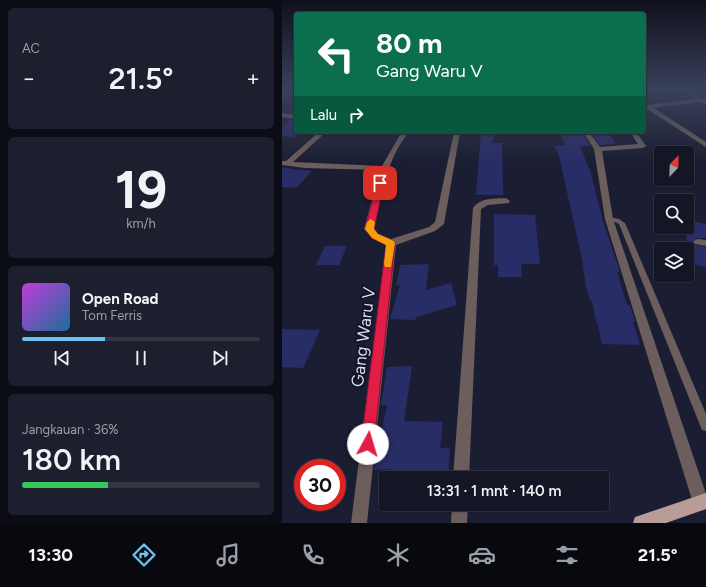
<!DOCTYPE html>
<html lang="id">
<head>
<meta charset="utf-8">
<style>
  body { margin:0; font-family:Figtree,sans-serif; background:#1d1f2e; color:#f1f3f6; height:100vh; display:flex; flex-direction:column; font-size:15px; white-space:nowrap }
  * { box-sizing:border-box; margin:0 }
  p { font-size:13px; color:#9d9fa7 }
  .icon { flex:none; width:22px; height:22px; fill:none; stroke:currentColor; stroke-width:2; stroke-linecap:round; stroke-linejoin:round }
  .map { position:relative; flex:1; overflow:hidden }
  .drawer { display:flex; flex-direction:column; gap:8px; padding:8px; background:#0b0c15; width:282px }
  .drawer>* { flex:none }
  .guide { position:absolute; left:12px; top:12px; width:352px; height:122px; border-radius:4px; box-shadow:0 1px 3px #0004,0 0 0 1px #333543; background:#0b6e4f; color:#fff; overflow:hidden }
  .needle { width:26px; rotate:23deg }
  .buttons { position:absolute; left:372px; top:146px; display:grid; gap:8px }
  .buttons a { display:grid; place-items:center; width:40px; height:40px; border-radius:4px; background:#141626; box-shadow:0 1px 3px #0004,0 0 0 1px #333543; font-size:20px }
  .speed { position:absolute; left:12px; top:459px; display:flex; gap:8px; font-size:20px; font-weight:700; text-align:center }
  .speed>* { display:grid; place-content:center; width:52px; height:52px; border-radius:50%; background:#141626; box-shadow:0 1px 3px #0004,0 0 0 1px #333543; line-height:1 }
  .speed .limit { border:6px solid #d22; background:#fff; color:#111 }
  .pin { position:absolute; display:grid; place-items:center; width:34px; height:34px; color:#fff; margin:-17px; border-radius:8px; box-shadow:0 2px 6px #0006 }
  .me { position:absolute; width:44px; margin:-22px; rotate:6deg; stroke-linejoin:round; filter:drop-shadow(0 0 3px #0008) }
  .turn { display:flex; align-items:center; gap:14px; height:84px; padding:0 16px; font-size:18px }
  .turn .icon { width:52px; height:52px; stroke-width:2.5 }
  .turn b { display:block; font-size:28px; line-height:34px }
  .then { display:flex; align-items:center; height:38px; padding:0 16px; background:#0003; gap:8px; font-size:15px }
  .big { font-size:30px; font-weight:600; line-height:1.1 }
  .drawer .tile { flex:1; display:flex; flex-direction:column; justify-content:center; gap:6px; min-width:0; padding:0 14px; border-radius:6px; background:#1d1f2e }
  .drawer .dial { align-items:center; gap:0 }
  .dial b { font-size:52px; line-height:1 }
  .song { display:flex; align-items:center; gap:12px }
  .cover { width:48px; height:48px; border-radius:6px; background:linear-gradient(135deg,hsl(290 70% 55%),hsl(200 70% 35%)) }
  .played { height:4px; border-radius:2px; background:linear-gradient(90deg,#6ac3f1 35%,#333543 35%) }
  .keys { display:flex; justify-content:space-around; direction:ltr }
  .heat { display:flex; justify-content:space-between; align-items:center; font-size:22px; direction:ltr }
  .charge { height:6px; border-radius:3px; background:linear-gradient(90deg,#34c759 36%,#333543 0) }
  .trip { position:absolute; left:97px; top:471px; width:230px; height:40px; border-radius:4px; background:#141626; box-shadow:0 1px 3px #0004,0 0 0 1px #333543; font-weight:600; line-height:40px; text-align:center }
  .tab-bar { display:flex; height:64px; justify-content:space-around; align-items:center; background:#08090f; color:#9d9fa7 }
  .tab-bar .icon { width:28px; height:28px }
  .tab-bar .selected { color:#6ac3f1 }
  .tab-bar b { font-size:18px; color:#f1f3f6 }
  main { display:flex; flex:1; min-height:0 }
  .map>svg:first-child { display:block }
  .building { fill:#292d67 }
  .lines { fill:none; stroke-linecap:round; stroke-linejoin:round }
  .service { fill:#6b5e5c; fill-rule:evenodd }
  .minor { fill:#6b5e5c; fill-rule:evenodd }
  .primary { fill:#b79c98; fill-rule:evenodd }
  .route { fill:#e11d48; stroke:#92132f }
  .slow { fill:#f59e0b }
  .labels { text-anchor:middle; stroke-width:4; stroke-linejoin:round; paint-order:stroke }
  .near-street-label { font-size:17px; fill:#daddeb; stroke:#121529 }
</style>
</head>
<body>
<main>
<section class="drawer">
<div class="tile"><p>AC</p>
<div class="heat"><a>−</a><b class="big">21.5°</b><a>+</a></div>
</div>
<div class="tile dial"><b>19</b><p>km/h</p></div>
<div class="tile">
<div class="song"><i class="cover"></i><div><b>Open Road</b><p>Tom Ferris</p></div></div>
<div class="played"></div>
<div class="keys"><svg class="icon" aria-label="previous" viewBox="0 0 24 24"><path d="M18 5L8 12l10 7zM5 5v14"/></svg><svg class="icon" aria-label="pause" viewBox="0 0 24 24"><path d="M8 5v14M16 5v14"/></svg><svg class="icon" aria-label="next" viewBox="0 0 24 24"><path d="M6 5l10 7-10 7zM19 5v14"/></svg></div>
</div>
<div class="tile"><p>Jangkauan · 36%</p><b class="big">180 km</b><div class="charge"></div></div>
</section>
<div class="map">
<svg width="424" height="523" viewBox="0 0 424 523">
  <rect width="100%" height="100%" fill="#1b1e33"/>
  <path class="building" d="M9,120H14V137L0,136V128Z
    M199,132H213L210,143H220L221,195H194Z
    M277,132H300L308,146L298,147L308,170L321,221L338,272H335L345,305H348L353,322H351L358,345L320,344L315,321H314L310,301H308L304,287L300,259L277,156L272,146L284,145Z
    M309,132H326L334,144L318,145Z
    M0,167L11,169L30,171L14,188L0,187Z
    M212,214L253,215L258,264H239L240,277H216V265H212Z
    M405,220L424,224V238H416L410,242L413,245L424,247V267L408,264L403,227H405Z
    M43,246H65L57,265H34Z
    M147,264L144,290L169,283L175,305L134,317L133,320L108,319L118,285L114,286L118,265Z
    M0,329L38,330L21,368L0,367Z
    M130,366L122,421L161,422L158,448H168L166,478H108L109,469L92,470L105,405H99L105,367Z"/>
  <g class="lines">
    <path class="service" d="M327,217L337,219L343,223L424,414V431L420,430L337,224L333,222L325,220L324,219Z"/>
    <path class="minor" d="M402,89H408L420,99L424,98V104L418,102L372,108L424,142V147L362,107L365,105L414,99Z
      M0,113L14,115V119L0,117Z
      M37,132H44L11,162L100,166L118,135L120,132H127C104,160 100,194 92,228L96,234L109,239L147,227L153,222L172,132H178L162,224L153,231L114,245L85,523H69L104,245L90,238L82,229L98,170L23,168L0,165V161H4Z
      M301,132H307L318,147L356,144L348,132H354L364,146L361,148L320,151L331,219L424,494V509L419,511L413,509L411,503L323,219L312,149Z
      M224,198L228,201L227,203L206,205L199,209L187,478H171L191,208C199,197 212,199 224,198Z
      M416,239L424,240V246L413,244L411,242L413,240Z
      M170,504H186L185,523H169Z"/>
    <path class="primary" d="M424,493V509L384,523H351L353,517L359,515Z"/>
  </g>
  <linearGradient id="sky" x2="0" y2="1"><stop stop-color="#0f101c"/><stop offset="0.55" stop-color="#39415b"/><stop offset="1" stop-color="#39415b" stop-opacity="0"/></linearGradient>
  <rect width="424" height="163" fill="url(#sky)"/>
  <path class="route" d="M98,181L102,183L92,229L96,234L112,241L113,243L92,444L90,449L86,451L81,449L79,444L104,245L90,238L83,229L95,183Z"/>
  <path class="slow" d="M89,219L93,222L92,229L96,234L112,241L113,243L109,267H103L102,264L104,245L90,238L83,229L85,222Z"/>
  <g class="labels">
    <g class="near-street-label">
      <text transform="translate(81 337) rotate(-83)" y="6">Gang Waru V</text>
    </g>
  </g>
</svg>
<div class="buttons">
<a><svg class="needle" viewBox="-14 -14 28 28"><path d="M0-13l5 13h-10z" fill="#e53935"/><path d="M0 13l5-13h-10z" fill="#9d9fa7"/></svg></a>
<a><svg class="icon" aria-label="search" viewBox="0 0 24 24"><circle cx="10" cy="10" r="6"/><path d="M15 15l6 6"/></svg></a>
<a><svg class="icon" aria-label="layers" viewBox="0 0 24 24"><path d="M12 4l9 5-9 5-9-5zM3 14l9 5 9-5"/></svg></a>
</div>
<div class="speed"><div class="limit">30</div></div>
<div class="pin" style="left:98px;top:183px;background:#d93025"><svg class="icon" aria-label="arrive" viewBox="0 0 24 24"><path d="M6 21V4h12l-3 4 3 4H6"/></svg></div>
<svg class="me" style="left:86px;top:444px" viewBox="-20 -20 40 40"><circle r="19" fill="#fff"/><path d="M0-13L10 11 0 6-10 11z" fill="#e11d48"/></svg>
<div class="trip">13:31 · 1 mnt · 140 m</div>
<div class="guide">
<div class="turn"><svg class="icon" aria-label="left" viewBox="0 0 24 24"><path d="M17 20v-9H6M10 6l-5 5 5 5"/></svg><div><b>80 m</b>Gang Waru V</div></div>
<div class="then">Lalu<svg class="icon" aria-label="right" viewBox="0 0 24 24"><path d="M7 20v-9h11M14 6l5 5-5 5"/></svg></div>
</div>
</div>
</main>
<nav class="tab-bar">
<b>13:30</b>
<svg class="icon selected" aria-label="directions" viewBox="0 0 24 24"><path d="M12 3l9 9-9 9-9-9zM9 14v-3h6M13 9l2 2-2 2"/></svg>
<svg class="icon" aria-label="music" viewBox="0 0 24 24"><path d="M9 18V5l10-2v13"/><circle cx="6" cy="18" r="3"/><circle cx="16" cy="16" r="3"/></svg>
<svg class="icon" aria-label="phone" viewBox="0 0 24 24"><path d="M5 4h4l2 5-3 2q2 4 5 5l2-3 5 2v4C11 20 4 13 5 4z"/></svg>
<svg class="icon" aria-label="climate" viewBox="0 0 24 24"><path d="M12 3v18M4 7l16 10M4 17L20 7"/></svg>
<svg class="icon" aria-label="car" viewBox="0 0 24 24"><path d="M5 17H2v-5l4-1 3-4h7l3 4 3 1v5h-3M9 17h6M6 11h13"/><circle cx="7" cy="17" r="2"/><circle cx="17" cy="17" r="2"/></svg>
<svg class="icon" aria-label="filters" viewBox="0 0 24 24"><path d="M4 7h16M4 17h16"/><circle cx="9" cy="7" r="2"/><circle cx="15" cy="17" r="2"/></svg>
<b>21.5°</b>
</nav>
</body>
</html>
